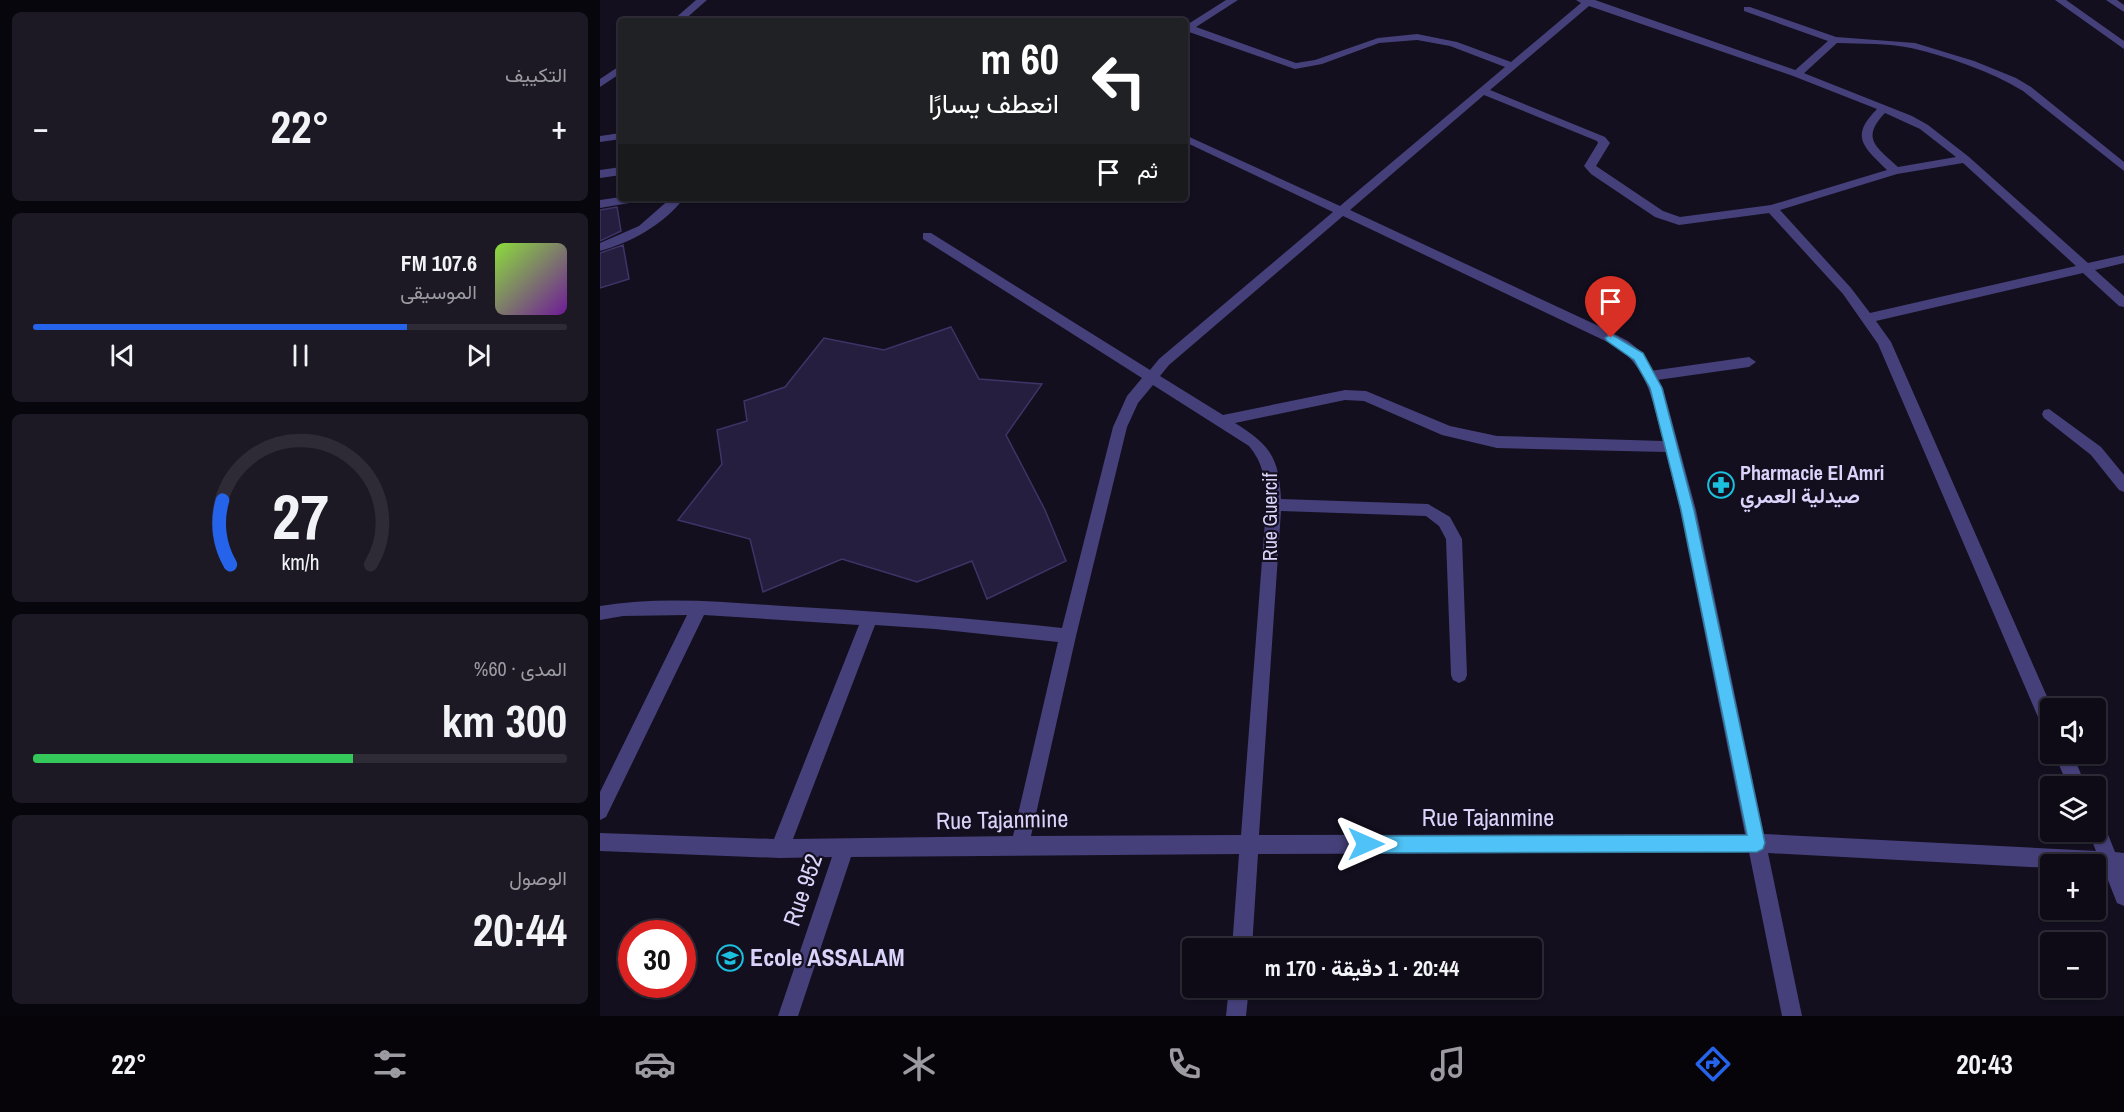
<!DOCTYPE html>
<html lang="ar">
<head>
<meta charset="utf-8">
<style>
  body { margin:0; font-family:"Archivo Narrow",Vazirmatn,sans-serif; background:#1c1924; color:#f1f3f6; direction:rtl; height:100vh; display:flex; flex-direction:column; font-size:22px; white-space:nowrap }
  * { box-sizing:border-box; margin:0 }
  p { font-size:20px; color:#9b9ba1 }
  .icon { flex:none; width:33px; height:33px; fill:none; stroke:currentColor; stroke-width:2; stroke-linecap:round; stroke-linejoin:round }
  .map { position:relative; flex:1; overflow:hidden; direction:ltr }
  .panel { display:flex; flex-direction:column; gap:12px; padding:12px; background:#08060d; width:600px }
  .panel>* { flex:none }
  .guide { position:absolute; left:18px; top:18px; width:570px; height:183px; border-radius:6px; box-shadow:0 2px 4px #0004,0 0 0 2px #2e2b36; direction:rtl; background:#202124; color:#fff; overflow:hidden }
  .controls { position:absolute; left:1440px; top:698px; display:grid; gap:12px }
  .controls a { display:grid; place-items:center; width:66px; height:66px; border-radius:6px; background:#0e0b17; box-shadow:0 2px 4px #0004,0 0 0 2px #2e2b36; font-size:30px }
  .speed { position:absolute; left:18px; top:920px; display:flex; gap:12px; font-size:30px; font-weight:700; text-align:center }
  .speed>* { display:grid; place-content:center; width:78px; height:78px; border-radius:50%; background:#0e0b17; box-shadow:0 2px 4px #0004,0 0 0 2px #2e2b36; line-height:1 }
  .speed .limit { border:9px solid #d22; background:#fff; color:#111 }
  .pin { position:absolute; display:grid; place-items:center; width:51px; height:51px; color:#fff; margin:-62px -26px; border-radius:50% 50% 50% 0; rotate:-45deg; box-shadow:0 0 6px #0007 }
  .pin .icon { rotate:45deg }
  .me { position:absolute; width:66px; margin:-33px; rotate:90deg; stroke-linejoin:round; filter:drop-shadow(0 0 4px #0008) }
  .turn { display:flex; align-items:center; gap:21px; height:126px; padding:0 30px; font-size:27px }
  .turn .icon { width:78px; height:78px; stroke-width:2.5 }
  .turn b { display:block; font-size:42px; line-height:51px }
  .then { display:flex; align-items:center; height:57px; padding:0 30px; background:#0003; gap:12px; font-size:22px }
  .big { font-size:45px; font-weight:700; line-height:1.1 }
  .panel .tile { flex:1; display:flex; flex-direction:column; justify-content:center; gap:9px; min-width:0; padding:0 21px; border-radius:9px; background:#1c1924 }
  .panel .dial { align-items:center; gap:0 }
  .dial svg { height:156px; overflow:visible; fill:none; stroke:#2e2b36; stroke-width:7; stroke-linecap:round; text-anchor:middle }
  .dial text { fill:#f1f3f6; stroke:none }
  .song { display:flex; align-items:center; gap:18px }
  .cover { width:72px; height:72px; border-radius:9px; background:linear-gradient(135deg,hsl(90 70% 55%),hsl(280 70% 35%)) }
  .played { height:6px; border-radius:3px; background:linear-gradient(90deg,#2563eb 70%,#2e2b36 70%) }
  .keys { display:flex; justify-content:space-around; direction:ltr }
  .heat { display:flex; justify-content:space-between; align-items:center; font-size:33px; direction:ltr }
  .charge { height:9px; border-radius:4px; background:linear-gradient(90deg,#34c759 60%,#2e2b36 0) }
  .trip { position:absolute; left:582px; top:938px; width:360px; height:60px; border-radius:6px; background:#0e0b17; box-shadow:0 2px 4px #0004,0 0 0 2px #2e2b36; font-weight:700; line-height:60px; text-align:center; direction:rtl }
  .dock { display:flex; height:96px; justify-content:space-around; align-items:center; background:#060409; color:#9b9ba1 }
  .dock .icon { width:42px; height:42px }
  .dock .active { color:#2563eb }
  .dock b { font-size:27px; color:#f1f3f6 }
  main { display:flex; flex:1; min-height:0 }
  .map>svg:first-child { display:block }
  .building { fill:#261e3e; stroke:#403367; stroke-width:1.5 }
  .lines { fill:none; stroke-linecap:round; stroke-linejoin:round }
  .service { fill:#454079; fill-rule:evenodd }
  .minor { fill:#454079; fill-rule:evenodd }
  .route { fill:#4fc3f7; stroke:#337fa1; stroke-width:1.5 }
  .labels { text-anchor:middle; stroke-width:4.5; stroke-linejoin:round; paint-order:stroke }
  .poi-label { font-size:20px; font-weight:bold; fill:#dad3fa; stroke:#130f1f; text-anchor:start }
  .street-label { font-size:20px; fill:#dad3fa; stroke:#130f1f }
  .near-street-label { font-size:24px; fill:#dad3fa; stroke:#130f1f }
  .near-poi-label { font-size:24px; font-weight:bold; fill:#dad3fa; stroke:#130f1f; text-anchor:start }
</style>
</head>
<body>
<main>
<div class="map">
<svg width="1524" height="1016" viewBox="0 0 1524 1016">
  <rect width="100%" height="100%" fill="#130f1f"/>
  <path class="building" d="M17,207L21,231L0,241V210Z
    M23,245L29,279L0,288V253Z
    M351,327L379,379L442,384L406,435L445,510L466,561L387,599L372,561L317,582L242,559L163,592L150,539L78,520L122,464L117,430L147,421L144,401L185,387L224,338L284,350Z"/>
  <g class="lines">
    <path class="service" d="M1506,0H1517L1524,5V12Z
      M1144,7H1150L1236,37L1315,43L1374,61L1416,78L1431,87L1524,162V171L1423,91C1390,71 1349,57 1311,48C1288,43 1262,44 1237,43L1201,76H1193V72L1228,41L1144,11Z
      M21,133V139L0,142V136Z
      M1149,357L1156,362L1149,367L1050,381L1043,376L1050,371Z
      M1449,409L1501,447L1524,475V492L1519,490L1491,455L1444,418L1442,414L1444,410Z"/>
    <path class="minor" d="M96,0H107L83,21H72Z
      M626,0H638L596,27L696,63L715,60L778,38L817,34L857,42L911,62L981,3L976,0H995L1201,72L1312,116L1328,125L1369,157L1488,263L1524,255V263L1495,270L1524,296V307L1519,306L1483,273L1276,321L1291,342L1452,708L1450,732L1444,730L1441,724L1278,344L1243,294L1169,213L1079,225L1055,217L991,174L984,166L998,143L997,141L884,95L750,210L1003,328L1028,341L1044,354L1063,388L1096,510L1164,834L1496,851L1488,831H1496V819L1503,822L1515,852L1524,853V906L1517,903L1504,870H1496V864H1450V868L1168,853L1202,1016H1182L1149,852L658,854L652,948H632L639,854L251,857L198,1016H178L232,857L180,858L0,851V833L174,839L259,625L104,615L6,817L0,820V792L87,615L23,616L0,620V606C60,596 123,602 183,606C276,611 369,618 462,628L513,427L527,396L542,378L323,239V233H331L550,370L559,359L733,212L585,142V135L740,206L905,67L850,46L817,40L779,43L722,64L695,69L589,32L585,33V26ZM989,6L1193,76L1277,109C1249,137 1264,147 1287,170L1171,205L1080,217L1063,211L996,166L1010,143L1005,137L890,90ZM1285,113L1320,129L1356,157L1298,167C1277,147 1260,139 1285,113ZM1363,163L1476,266L1270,313L1251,288L1180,210L1297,174ZM743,216L1018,347C1050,373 1053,403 1063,441L897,436L850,426L766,391L745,390L623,415L560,376L569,365ZM553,385L649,446C668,468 666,494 665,521L641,835L431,836L476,636L527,427L538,403ZM745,400L764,401L842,435L897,448L1066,452L1080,510L1145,834L659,835L681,511L826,516L839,526L846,539L851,675L853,680L859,683L865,680L867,675L862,539L850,517L828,504L681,499C679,457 670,445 635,423ZM275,625L335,629L458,642L413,836L193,839Z
      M1455,0H1466L1524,41V49Z
      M21,65V73L0,87V79Z
      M21,167V175L0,178V170Z
      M21,197L41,198L35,202L0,208V200Z
      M71,198H84C63,225 32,242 0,251V243L39,226Z
      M1454,753H1472L1486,786H1468Z
      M629,987H649L646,1016H626Z"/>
  </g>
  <path class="route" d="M1011,334L1043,353L1062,388L1094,510L1165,843L1163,849L1157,852L766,853L760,850L757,844L760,838L766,836L1147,835L1081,510L1050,388L1034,360L1007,341L1005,338Z"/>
  <defs>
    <g id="pharmacy-ring" transform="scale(1.35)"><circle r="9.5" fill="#130f1f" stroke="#1bc0de" stroke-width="1.5"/><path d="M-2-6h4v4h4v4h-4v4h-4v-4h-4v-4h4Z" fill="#1bc0de"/></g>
    <g id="school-ring" transform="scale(1.35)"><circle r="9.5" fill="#130f1f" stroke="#1bc0de" stroke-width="1.5"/><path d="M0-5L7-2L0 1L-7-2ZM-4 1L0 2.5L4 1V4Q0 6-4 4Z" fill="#1bc0de"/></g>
  </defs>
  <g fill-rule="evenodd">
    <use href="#pharmacy-ring" x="1121" y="485"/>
    <use href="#school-ring" x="130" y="958"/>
  </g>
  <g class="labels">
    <g class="poi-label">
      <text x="1140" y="480">Pharmacie El Amri<tspan x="1140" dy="23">صيدلية العمري</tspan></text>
    </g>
    <g class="street-label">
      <text transform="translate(670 517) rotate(-90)" y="7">Rue Guercif</text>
    </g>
    <g class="near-street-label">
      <text x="888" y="826">Rue Tajanmine</text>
      <text transform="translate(402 820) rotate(-1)" y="8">Rue Tajanmine</text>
      <text transform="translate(203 890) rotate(-71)" y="8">Rue 952</text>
    </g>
    <g class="near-poi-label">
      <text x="150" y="966">Ecole ASSALAM</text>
    </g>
  </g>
</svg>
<div class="controls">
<a><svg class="icon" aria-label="sound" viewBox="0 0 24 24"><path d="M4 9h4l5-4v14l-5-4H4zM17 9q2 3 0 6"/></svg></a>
<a><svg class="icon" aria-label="layers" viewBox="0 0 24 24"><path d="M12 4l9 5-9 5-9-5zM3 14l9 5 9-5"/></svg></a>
<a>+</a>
<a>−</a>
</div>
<div class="speed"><div class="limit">30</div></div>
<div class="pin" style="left:1011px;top:338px;background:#d93025"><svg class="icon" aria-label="arrive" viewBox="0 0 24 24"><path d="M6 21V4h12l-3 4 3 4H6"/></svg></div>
<svg class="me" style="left:766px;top:844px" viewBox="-20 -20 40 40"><path d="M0-17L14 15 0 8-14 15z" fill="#4fc3f7" stroke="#fff" stroke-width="4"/></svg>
<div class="trip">20:44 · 1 دقيقة · 170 m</div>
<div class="guide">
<div class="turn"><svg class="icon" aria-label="left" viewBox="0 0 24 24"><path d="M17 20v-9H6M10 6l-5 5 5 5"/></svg><div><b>60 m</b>انعطف يسارًا</div></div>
<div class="then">ثم<svg class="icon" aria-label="arrive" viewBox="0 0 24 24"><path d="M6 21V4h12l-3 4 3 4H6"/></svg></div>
</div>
</div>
<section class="panel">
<div class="tile"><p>التكييف</p>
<div class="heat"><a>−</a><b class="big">22°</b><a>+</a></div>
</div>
<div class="tile">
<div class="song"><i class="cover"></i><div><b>107.6 FM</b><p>الموسيقى</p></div></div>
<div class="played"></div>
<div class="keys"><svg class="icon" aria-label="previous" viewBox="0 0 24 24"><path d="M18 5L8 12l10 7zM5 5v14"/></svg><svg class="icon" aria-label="pause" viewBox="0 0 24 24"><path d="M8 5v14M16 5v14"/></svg><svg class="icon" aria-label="next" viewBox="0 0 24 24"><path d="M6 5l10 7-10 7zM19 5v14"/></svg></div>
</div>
<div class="tile dial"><svg viewBox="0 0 100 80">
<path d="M14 69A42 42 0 1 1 86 69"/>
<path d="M14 69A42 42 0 0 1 10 36" stroke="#2563eb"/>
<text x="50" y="56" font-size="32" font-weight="700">27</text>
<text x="50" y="72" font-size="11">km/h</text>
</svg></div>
<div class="tile"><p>المدى · 60%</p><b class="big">300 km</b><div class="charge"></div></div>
<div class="tile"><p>الوصول</p><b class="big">20:44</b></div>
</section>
</main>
<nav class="dock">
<b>20:43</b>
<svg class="icon active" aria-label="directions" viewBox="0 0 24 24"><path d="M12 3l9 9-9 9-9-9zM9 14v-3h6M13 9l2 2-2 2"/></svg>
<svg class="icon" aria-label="music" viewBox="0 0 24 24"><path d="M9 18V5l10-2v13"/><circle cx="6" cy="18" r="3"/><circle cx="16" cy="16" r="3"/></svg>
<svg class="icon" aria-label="phone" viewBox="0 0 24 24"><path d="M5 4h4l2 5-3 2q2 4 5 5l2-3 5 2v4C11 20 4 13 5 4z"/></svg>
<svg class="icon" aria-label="climate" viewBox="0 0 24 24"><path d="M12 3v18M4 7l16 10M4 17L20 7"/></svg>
<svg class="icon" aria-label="car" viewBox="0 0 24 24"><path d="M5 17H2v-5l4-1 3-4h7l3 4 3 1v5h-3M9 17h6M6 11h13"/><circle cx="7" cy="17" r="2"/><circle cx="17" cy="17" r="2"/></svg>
<svg class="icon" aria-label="filters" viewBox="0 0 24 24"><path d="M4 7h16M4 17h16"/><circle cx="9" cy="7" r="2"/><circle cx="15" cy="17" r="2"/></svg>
<b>22°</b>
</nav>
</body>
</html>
